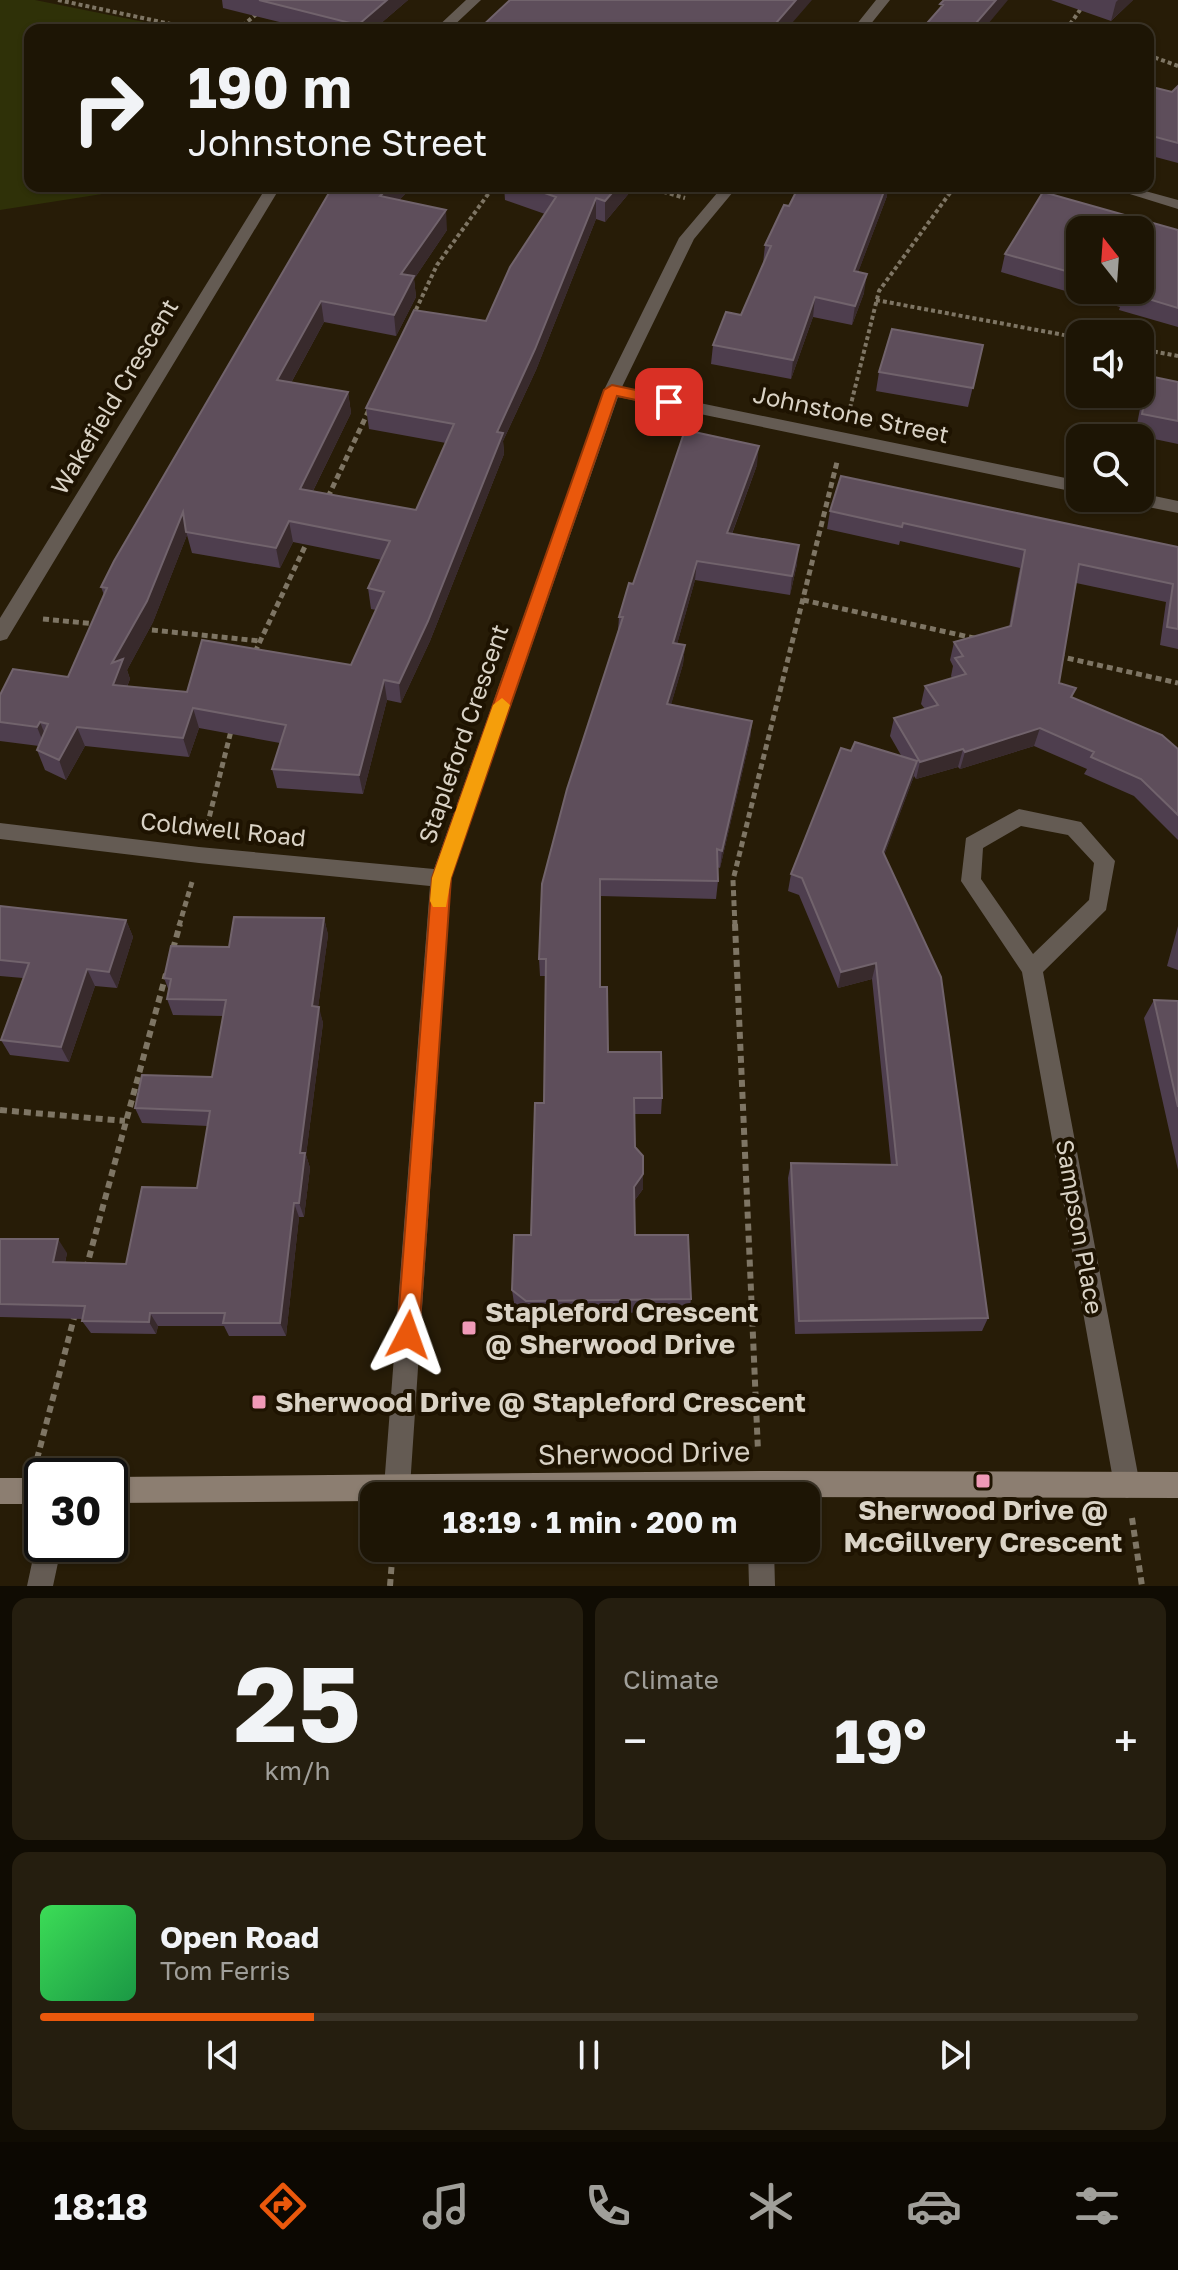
<!DOCTYPE html>
<html lang="en">
<head>
<meta charset="utf-8">
<style>
  body { margin:0; font-family:"Golos Text",sans-serif; background:#251e0f; color:#f1f3f6; height:100vh; display:flex; flex-direction:column; font-size:30px; white-space:nowrap }
  * { box-sizing:border-box; margin:0 }
  p { font-size:26px; color:#a09f9a }
  .icon { flex:none; width:44px; height:44px; fill:none; stroke:currentColor; stroke-width:2; stroke-linecap:round; stroke-linejoin:round }
  .map { position:relative; height:1586px; overflow:hidden }
  .panel { display:flex; flex-direction:column; gap:12px; padding:12px; background:#100c03; flex:1 }
  .panel>* { flex:none }
  .top-card { position:absolute; left:24px; top:24px; width:1130px; height:168px; border-radius:16px; box-shadow:0 2px 6px #0004,0 0 0 2px #3b3427; background:#1d1505; color:#f1f3f6; overflow:hidden }
  .needle { width:52px; rotate:343deg }
  .tools { position:absolute; left:1066px; top:216px; display:grid; gap:16px }
  .tools a { display:grid; place-items:center; width:88px; height:88px; border-radius:16px; background:#1d1505; box-shadow:0 2px 6px #0004,0 0 0 2px #3b3427; font-size:40px }
  .speed { position:absolute; left:24px; top:1458px; display:flex; gap:16px; font-size:40px; font-weight:700; text-align:center }
  .speed>* { display:grid; place-content:center; width:104px; height:104px; border-radius:50%; background:#1d1505; box-shadow:0 2px 6px #0004,0 0 0 2px #3b3427; line-height:1 }
  .speed .limit { border:4px solid #111; border-radius:12px; background:#fff; color:#111 }
  .pin { position:absolute; display:grid; place-items:center; width:68px; height:68px; color:#fff; margin:-34px; border-radius:16px; box-shadow:0 4px 12px #0006 }
  .me { position:absolute; width:88px; margin:-44px; rotate:4deg; stroke-linejoin:round; filter:drop-shadow(0 0 6px #0008) }
  .turn { display:flex; align-items:center; gap:28px; height:168px; padding:0 32px; font-size:36px }
  .turn .icon { width:104px; height:104px; stroke-width:2.5 }
  .turn b { display:block; font-size:56px; line-height:68px }
  .big { font-size:60px; font-weight:700; line-height:1.1 }
  .panel .card { flex:1; display:flex; flex-direction:column; justify-content:center; gap:12px; min-width:0; padding:0 28px; border-radius:16px; background:#251e0f }
  .panel .dial { align-items:center; gap:0 }
  .dial b { font-size:104px; line-height:1 }
  .song { display:flex; align-items:center; gap:24px }
  .cover { width:96px; height:96px; border-radius:12px; background:linear-gradient(135deg,hsl(130 70% 55%),hsl(140 70% 35%)) }
  .played { height:8px; border-radius:4px; background:linear-gradient(90deg,#ea580c 25%,#3b3427 25%) }
  .keys { display:flex; justify-content:space-around; direction:ltr }
  .heat { display:flex; justify-content:space-between; align-items:center; font-size:44px; direction:ltr }
  .panel .tiles { flex:1; display:grid; gap:12px; grid-template-columns:1fr 1fr }
  .card:last-child { grid-column:span 2 }
  .trip { position:absolute; left:360px; top:1482px; width:460px; height:80px; border-radius:16px; background:#1d1505; box-shadow:0 2px 6px #0004,0 0 0 2px #3b3427; font-weight:700; line-height:80px; text-align:center }
  .menu { display:flex; height:128px; justify-content:space-around; align-items:center; background:#0c0802; color:#a09f9a }
  .menu .icon { width:56px; height:56px }
  .menu .selected { color:#ea580c }
  .menu b { font-size:36px; color:#f1f3f6 }
  .map>svg:first-child { display:block }
  .green { fill:#2f3108 }
  .lines { fill:none; stroke-linecap:round; stroke-linejoin:round }
  .path-far2 { stroke:#7e7564; stroke-width:4; stroke-dasharray:4 3; stroke-linecap:butt }
  .path-far1 { stroke:#7e7564; stroke-width:5; stroke-dasharray:6 4; stroke-linecap:butt }
  .path { stroke:#7e7564; stroke-width:6; stroke-dasharray:7 5; stroke-linecap:butt }
  .street { fill:#645b53; fill-rule:evenodd }
  .secondary { fill:#8c7e71; fill-rule:evenodd }
  .wall { fill:#4e3e4e; fill-rule:evenodd }
  .shaded-wall { fill:#382a2c }
  .building { fill:#5e4e5b; stroke:#71636c; stroke-width:2; fill-rule:evenodd }
  .route { fill:#ea580c; stroke:#983908; stroke-width:2 }
  .slow { fill:#f59e0b }
  .poi-dot { fill:#f09ab7; stroke:#1e1301; stroke-width:3 }
  .labels { text-anchor:middle; stroke-width:8; stroke-linejoin:round; paint-order:stroke }
  .street-label { font-size:24px; fill:#dad3c6; stroke:#1e1301 }
  .near-poi-label { font-size:28px; font-weight:bold; fill:#dad3c6; stroke:#1e1301; text-anchor:start }
  .near-street-label { font-size:28px; fill:#dad3c6; stroke:#1e1301 }
</style>
</head>
<body>
<div class="map">
<svg width="1178" height="1586" viewBox="0 0 1178 1586">
  <rect width="100%" height="100%" fill="#271c07"/>
  <path class="green" d="M0,0H35L184,30H30V186H239L115,192L0,210Z"/>
  <g class="lines">
    <path class="path-far2" d="M58,0L199,30
      M237,30L258,13
      M1066,30L1087,0
      M1148,55L1178,66
      M643,186L685,198
      M876,300L1080,338
      M413,316L437,265L494,186
      M1140,349L1178,356
      M850,408L879,291L955,186"/>
    <path class="path-far1" d="M849,413L851,406
      M328,497L370,408
      M803,600L978,639
      M43,619L96,624
      M142,629L260,641
      M255,652L309,538
      M1058,656L1178,683
      M207,826L231,731
      M179,926L192,882
      M735,926L733,880L837,462"/>
    <path class="path" d="M735,924L758,1451
      M173,949L180,924
      M0,1110L125,1121
      M86,1269L166,974
      M37,1459L75,1314
      M1132,1518L1142,1586
      M390,1586L393,1548"/>
    <path class="street" d="M466,0H481L449,30H434Z
      M876,0H890L866,30H852Z
      M267,186H281L7,639L0,641V618Z
      M723,186H738L694,239L622,387L1080,481V493L618,397L451,878L410,1487L406,1496H388L384,1487L430,886L199,863L0,839V823L199,847L434,869L604,390L679,238Z
      M1104,186H1127L1178,200V209Z
      M1140,493L1178,501V513L1133,504L1124,498H1140Z
      M1019,809L1081,822L1115,861L1106,910L1043,972L1140,1485L1136,1494L1127,1498L1118,1494L1114,1485L1022,972L961,881L966,838ZM1021,826L1068,835L1094,863L1089,900L1033,954L981,879L983,848Z
      M42,1534V1544H62L53,1586H27L36,1544Z
      M748,1548H774L775,1586H749Z"/>
    <path class="secondary" d="M760,1471L1178,1472V1498L374,1496V1501L110,1503V1477Z
      M0,1478H42V1504H0Z"/>
  </g>
  <path class="wall" d="M222,0H408L373,30H312L223,8Z
    M1051,0H1133L1111,21Z
    M1148,86L1172,92L1178,86V163L1148,155Z
    M333,186H413L399,200L447,230L414,279L416,297L396,336L324,322L291,383L348,392L351,413L313,491L416,510L446,443L369,429L366,408L486,321L545,214L505,200L504,186H635L605,222L596,219L536,370L503,441L504,454L430,641L401,703L387,700L363,794L277,788L272,769L280,743L199,728L189,757L85,746L66,780L45,770L37,750L39,746L0,741V695L68,677L104,595L101,587ZM187,535L192,553L280,568L293,542L382,560L368,588L371,609L376,610L351,665L187,692L127,687L130,679L127,670L153,622Z
    M1043,192L1178,230V327L1119,310L1120,307L1001,272L1005,254ZM1080,230H1140V290H1080Z
    M887,196L858,272L864,293L852,325L813,317L791,379L711,364L713,345L741,315L763,264L765,245L789,206Z
    M983,345L968,407L876,391L879,372Z
    M1149,376L1178,382V444L1135,435L1142,398Z
    M757,465L732,534L797,564L790,595L695,580L677,644L685,645L683,664L671,704L752,721L750,739L720,868L717,867L718,881L716,899L600,896V987L608,1052L662,1098L661,1114H634L635,1147L643,1174V1189L635,1200V1235L691,1299L689,1312L527,1314L514,1303L512,1290L531,1235L544,1103L546,976H540L539,959L618,631L619,617L633,584Z
    M830,511L1178,547V649L1160,645L1166,602L1076,583L1059,683L1073,698L1178,749V840L1134,796L1084,774L1087,769L1034,746L960,769L958,767L916,779L914,776L884,855L988,1318L982,1331L795,1334L788,1178L791,1163L891,1165L872,979L838,988L799,895L788,891L791,874L851,751L902,757L890,736L894,718L925,709L921,704L925,686L952,678L951,676L953,666L950,660L954,642L1009,627L1020,568L900,541L899,545L827,529Z
    M0,906L126,920L133,937L117,988L95,986L69,1062L10,1055L1,1040L23,978L0,976Z
    M324,918L328,935L318,1007L323,1023L306,1155L310,1168L304,1217H299L286,1336H229L224,1326H158L156,1334L91,1333L82,1321L83,1319L0,1317V1239L67,1253L65,1263L126,1264L197,1188L208,1126L142,1123L135,1108L212,1077L223,1016L173,1015L167,999L169,991L164,978L229,947Z
    M1178,926V970L1167,966Z
    M1154,1000L1178,1001V1170L1144,1018Z"/>
  <path class="shaded-wall" d="M387,0H408L373,30H358V25Z
    M796,0H812L786,30H770Z
    M996,0H1008L983,30H970Z
    M1118,0H1133L1111,21L1116,2Z
    M390,186H413L382,216L380,196Z
    M618,186H635L605,222V201Z
    M886,186H888L887,196L851,291L854,271Z
    M596,198V219L536,370L503,441L504,454L430,641L401,703L399,683L497,432Z
    M446,210L447,230L414,279L416,297L396,336L394,315L401,274Z
    M867,274L864,293L852,325L855,306Z
    M815,297L813,317L791,379L793,360Z
    M321,301L324,322L281,401L277,380Z
    M348,392L351,413L304,509L300,489Z
    M759,446L757,465L725,552L727,533Z
    M183,512L187,535L153,622L127,670L130,679L119,705L113,685L112,663Z
    M289,521L293,542L280,568L276,548Z
    M799,545L797,564L790,595L792,576Z
    M697,561L695,580L672,662L673,643Z
    M685,645L683,664L666,722L667,704Z
    M384,680L387,700L363,794L359,775Z
    M193,708L199,728L189,757L183,738Z
    M752,721L750,739L720,868L722,851Z
    M40,722L48,742L45,747L37,727Z
    M77,727L85,746L66,780L59,760Z
    M1040,728L1034,746L960,769L965,752Z
    M963,749L958,767L916,779L920,762Z
    M917,761L913,779L879,869L883,852Z
    M324,918L328,935L316,1023L312,1006Z
    M126,920L133,937L117,988L109,972Z
    M876,963L872,979L838,988L841,972Z
    M87,969L95,986L69,1062L61,1047Z
    M319,1007L323,1023L306,1155L310,1168L304,1217L299,1203L300,1153Z
    M643,1174V1189L634,1201V1187Z
    M294,1203L299,1217L286,1336L280,1323Z
    M58,1239L67,1253L62,1276L53,1262Z
    M150,1313L158,1326L156,1334L149,1322Z"/>
  <path class="building" d="M259,0H387L358,25Z
    M510,0H796L770,30H478Z
    M944,0H996L970,30H921L943,5L940,4Z
    M1148,86L1172,92L1178,86V143L1148,135Z
    M333,186H390L380,196L446,210L401,274L414,276L394,315L321,301L277,380L348,392L300,489L416,510L454,424L366,408L414,310L486,321L510,267L556,197L525,186H618L605,201L596,198L535,349L497,432L503,433L428,621L399,683L384,680L359,775L272,769L286,725L193,708L183,738L77,727L59,760L37,750L48,724L40,722L37,727L0,722V695L13,669L68,677L107,588L101,587L114,561ZM183,512L186,532L276,548L289,521L390,541L368,588L384,592L351,665L202,640L187,692L113,685L123,659L112,663L147,601Z
    M799,186H886L854,271L867,274L855,306L815,297L793,360L713,345L726,312L741,315L771,246L765,245L784,205L789,206Z
    M1043,192L1178,230V308L1125,292L1126,290H1140V230H1080V275L1005,254Z
    M892,329L983,345L973,388L879,372Z
    M1149,376L1178,382V421L1142,414Z
    M685,430L759,446L727,533L799,545L792,576L697,561L673,643L685,645L667,704L752,721L722,851L717,849L718,881L600,879V987H607L608,1052H661L662,1098H634L635,1147L643,1156V1174L634,1187L635,1235H688L691,1299L526,1301L512,1290L514,1235H531L535,1103H544L546,959H539L542,884L567,789L623,617H619L629,583L633,584Z
    M841,476L1178,547V629L1167,627L1173,584L1079,564L1059,683L1076,688L1071,697L1162,735L1178,749V815L1141,779L1091,757L1094,752L1040,728L965,752L963,749L920,762L894,718L938,705L925,686L966,674L955,658L963,656L954,642L1011,626L1025,550L903,523L902,527L830,511Z
    M855,742L917,761L883,852L941,977L988,1318L799,1321L791,1163L897,1165L876,963L841,972L802,878L791,874L841,748L851,751Z
    M0,906L126,920L109,972L87,969L61,1047L1,1040L29,963L0,960Z
    M234,917L324,918L312,1006L319,1007L300,1153H305L299,1203H294L280,1323H223L225,1313H150L149,1322L82,1321L85,1306L0,1304V1239H58L53,1262L126,1264L142,1187L197,1188L210,1111L135,1108L142,1075L212,1077L226,1000L167,999L171,979L164,978L171,946L229,947Z
    M1154,1000L1178,1001V1107Z"/>
  <path class="route" d="M612,385L669,397L677,402L669,407L617,396L451,878L419,1335L416,1343L408,1346L400,1343L397,1335L432,878L604,390Z"/>
  <path class="slow" d="M502,698L510,705L451,878L446,907H433L430,901L432,878L493,705Z"/>
  <g class="poi-dot">
    <rect x="461" y="1320" width="16" height="16" rx="4"/>
    <rect x="251" y="1394" width="16" height="16" rx="4"/>
    <rect x="975" y="1473" width="16" height="16" rx="4"/>
  </g>
  <g class="labels">
    <g class="street-label">
      <text transform="translate(115 397) rotate(-59)" y="8">Wakefield Crescent</text>
      <text transform="translate(851 415) rotate(12)" y="8">Johnstone Street</text>
      <text transform="translate(464 734) rotate(-71)" y="8">Stapleford Crescent</text>
      <text transform="translate(223 830) rotate(6)" y="8">Coldwell Road</text>
      <text transform="translate(1079 1227) rotate(80)" y="8">Sampson Place</text>
    </g>
    <g class="near-poi-label">
      <text x="485" y="1322">Stapleford Crescent<tspan x="485" dy="32">@ Sherwood Drive</tspan></text>
      <text x="275" y="1412">Sherwood Drive @ Stapleford Crescent</text>
      <text x="983" y="1520" text-anchor="middle">Sherwood Drive @<tspan x="983" dy="32">McGillvery Crescent</tspan></text>
    </g>
    <g class="near-street-label">
      <text transform="translate(644 1453) rotate(-1)" y="10">Sherwood Drive</text>
    </g>
  </g>
</svg>
<div class="tools">
<a><svg class="needle" viewBox="-14 -14 28 28"><path d="M0-13l5 13h-10z" fill="#e53935"/><path d="M0 13l5-13h-10z" fill="#a09f9a"/></svg></a>
<a><svg class="icon" aria-label="sound" viewBox="0 0 24 24"><path d="M4 9h4l5-4v14l-5-4H4zM17 9q2 3 0 6"/></svg></a>
<a><svg class="icon" aria-label="search" viewBox="0 0 24 24"><circle cx="10" cy="10" r="6"/><path d="M15 15l6 6"/></svg></a>
</div>
<div class="speed"><div class="limit">30</div></div>
<div class="pin" style="left:669px;top:402px;background:#d93025"><svg class="icon" aria-label="arrive" viewBox="0 0 24 24"><path d="M6 21V4h12l-3 4 3 4H6"/></svg></div>
<svg class="me" style="left:408px;top:1335px" viewBox="-20 -20 40 40"><path d="M0-17L14 15 0 8-14 15z" fill="#ea580c" stroke="#fff" stroke-width="4"/></svg>
<div class="trip">18:19 · 1 min · 200 m</div>
<div class="top-card">
<div class="turn"><svg class="icon" aria-label="right" viewBox="0 0 24 24"><path d="M7 20v-9h11M14 6l5 5-5 5"/></svg><div><b>190 m</b>Johnstone Street</div></div>
</div>
</div>
<section class="panel">
<div class="tiles">
<div class="card dial"><b>25</b><p>km/h</p></div>
<div class="card"><p>Climate</p>
<div class="heat"><a>−</a><b class="big">19°</b><a>+</a></div>
</div>
<div class="card">
<div class="song"><i class="cover"></i><div><b>Open Road</b><p>Tom Ferris</p></div></div>
<div class="played"></div>
<div class="keys"><svg class="icon" aria-label="previous" viewBox="0 0 24 24"><path d="M18 5L8 12l10 7zM5 5v14"/></svg><svg class="icon" aria-label="pause" viewBox="0 0 24 24"><path d="M8 5v14M16 5v14"/></svg><svg class="icon" aria-label="next" viewBox="0 0 24 24"><path d="M6 5l10 7-10 7zM19 5v14"/></svg></div>
</div>
</div>
</section>
<nav class="menu">
<b>18:18</b>
<svg class="icon selected" aria-label="directions" viewBox="0 0 24 24"><path d="M12 3l9 9-9 9-9-9zM9 14v-3h6M13 9l2 2-2 2"/></svg>
<svg class="icon" aria-label="music" viewBox="0 0 24 24"><path d="M9 18V5l10-2v13"/><circle cx="6" cy="18" r="3"/><circle cx="16" cy="16" r="3"/></svg>
<svg class="icon" aria-label="phone" viewBox="0 0 24 24"><path d="M5 4h4l2 5-3 2q2 4 5 5l2-3 5 2v4C11 20 4 13 5 4z"/></svg>
<svg class="icon" aria-label="climate" viewBox="0 0 24 24"><path d="M12 3v18M4 7l16 10M4 17L20 7"/></svg>
<svg class="icon" aria-label="car" viewBox="0 0 24 24"><path d="M5 17H2v-5l4-1 3-4h7l3 4 3 1v5h-3M9 17h6M6 11h13"/><circle cx="7" cy="17" r="2"/><circle cx="17" cy="17" r="2"/></svg>
<svg class="icon" aria-label="filters" viewBox="0 0 24 24"><path d="M4 7h16M4 17h16"/><circle cx="9" cy="7" r="2"/><circle cx="15" cy="17" r="2"/></svg>
</nav>
</body>
</html>
